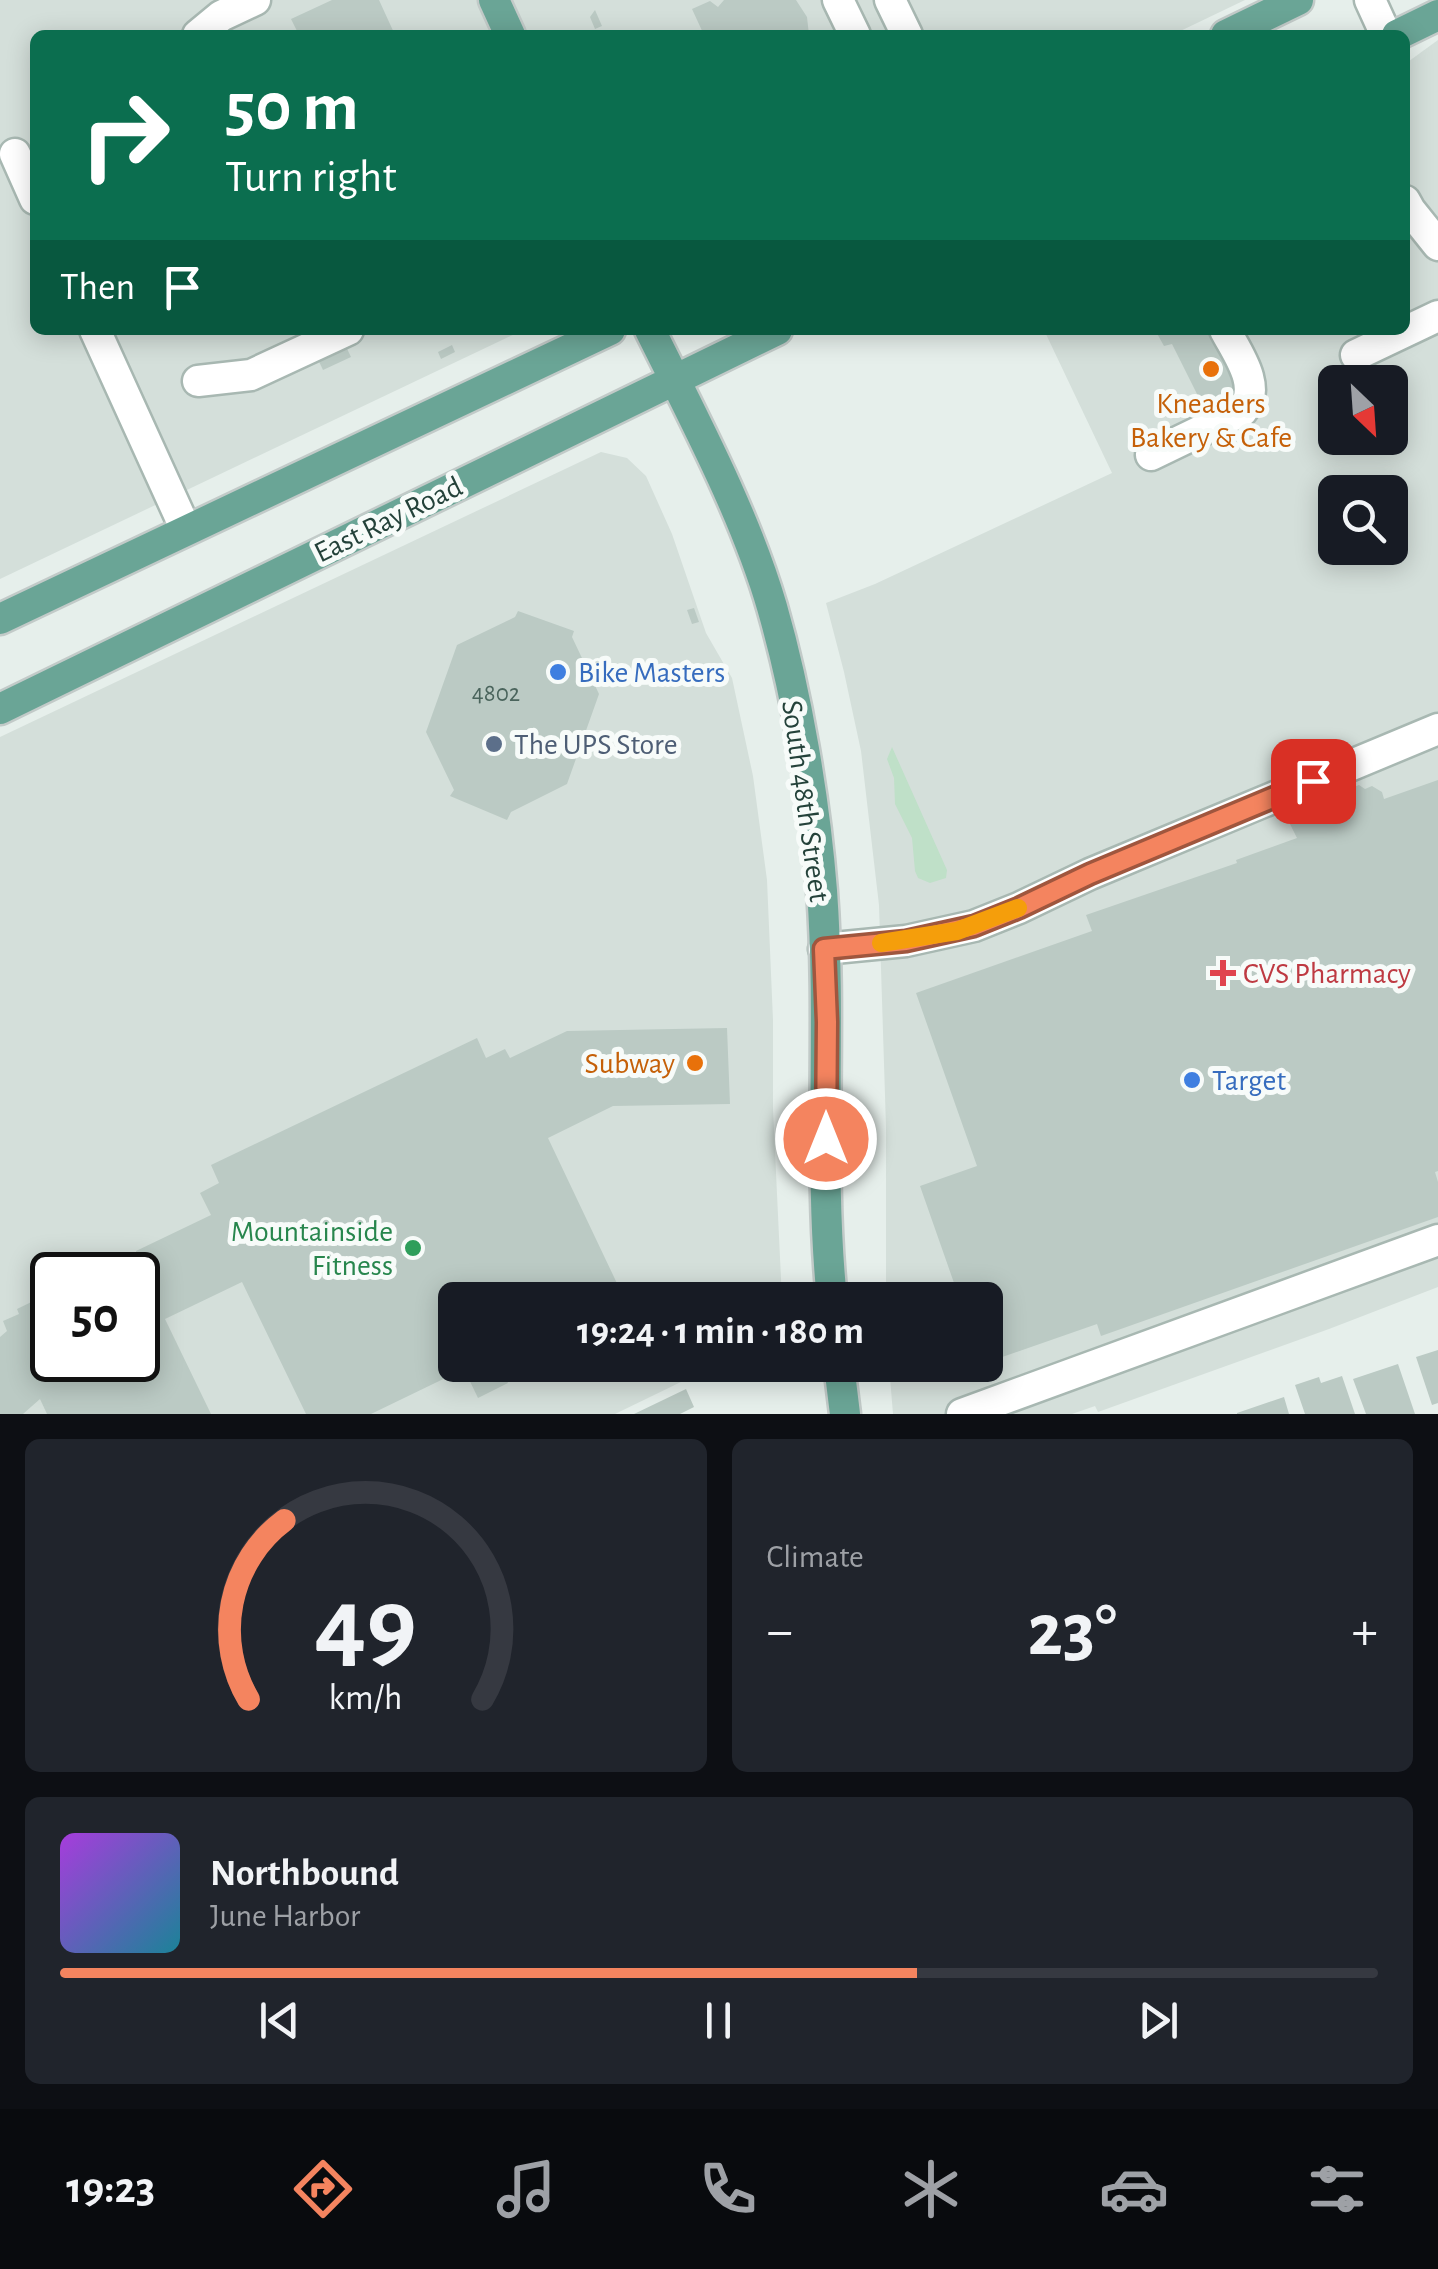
<!DOCTYPE html>
<html lang="en">
<head>
<meta charset="utf-8">
<style>
  body { margin:0; font-family:"Alegreya Sans",sans-serif; background:#20242c; color:#f1f3f6; height:100vh; display:flex; flex-direction:column; font-size:38px; white-space:nowrap }
  * { box-sizing:border-box; margin:0 }
  p { font-size:32px; color:#9ea1a6 }
  .icon { flex:none; width:55px; height:55px; fill:none; stroke:currentColor; stroke-width:2; stroke-linecap:round; stroke-linejoin:round }
  .map { position:relative; height:1414px; overflow:hidden }
  .sheet { display:flex; flex-direction:column; gap:25px; padding:25px; background:#0d0f14; flex:1 }
  .sheet>* { flex:none }
  .hud { position:absolute; left:30px; top:30px; width:1380px; height:305px; border-radius:15px; box-shadow:0 5px 25px #0003; background:#0b6e4f; color:#fff; overflow:hidden }
  .needle { width:65px; rotate:155deg }
  .fabs { position:absolute; left:1318px; top:365px; display:grid; gap:20px }
  .fabs a { display:grid; place-items:center; width:90px; height:90px; border-radius:15px; background:#171b24; box-shadow:0 5px 25px #0003; font-size:50px }
  .speed { position:absolute; left:30px; top:1252px; display:flex; gap:20px; font-size:50px; font-weight:700; text-align:center }
  .speed>* { display:grid; place-content:center; width:130px; height:130px; border-radius:50%; background:#171b24; box-shadow:0 5px 25px #0003; line-height:1 }
  .speed .limit { border:5px solid #111; border-radius:15px; background:#fff; color:#111 }
  .pin { position:absolute; display:grid; place-items:center; width:85px; height:85px; color:#fff; margin:-42px; border-radius:20px; box-shadow:0 5px 15px #0006 }
  .me { position:absolute; width:110px; margin:-55px; rotate:0deg; stroke-linejoin:round; filter:drop-shadow(0 0 8px #0008) }
  .turn { display:flex; align-items:center; gap:35px; height:210px; padding:0 30px; font-size:45px }
  .turn .icon { width:130px; height:130px; stroke-width:2.5 }
  .turn b { display:block; font-size:70px; line-height:85px }
  .then { display:flex; align-items:center; height:95px; padding:0 30px; background:#0003; gap:20px; font-size:38px }
  .big { font-size:75px; font-weight:700; line-height:1.1 }
  .sheet .card { flex:1; display:flex; flex-direction:column; justify-content:center; gap:15px; min-width:0; padding:0 35px; border-radius:15px; background:#20242c }
  .sheet .dial { align-items:center; gap:0 }
  .dial svg { height:260px; overflow:visible; fill:none; stroke:#363941; stroke-width:7; stroke-linecap:round; text-anchor:middle }
  .dial text { fill:#f1f3f6; stroke:none }
  .song { display:flex; align-items:center; gap:30px }
  .cover { width:120px; height:120px; border-radius:15px; background:linear-gradient(135deg,hsl(280 70% 55%),hsl(190 70% 35%)) }
  .played { height:10px; border-radius:5px; background:linear-gradient(90deg,#f4845f 65%,#363941 65%) }
  .keys { display:flex; justify-content:space-around; direction:ltr }
  .heat { display:flex; justify-content:space-between; align-items:center; font-size:55px; direction:ltr }
  .sheet .tiles { flex:1; display:grid; gap:25px; grid-template-columns:1fr 1fr }
  .card:last-child { grid-column:span 2 }
  .trip { position:absolute; left:438px; top:1282px; width:565px; height:100px; border-radius:15px; background:#171b24; box-shadow:0 5px 25px #0003; font-weight:700; line-height:100px; text-align:center }
  .tabs { display:flex; height:160px; justify-content:space-around; align-items:center; background:#090b0e; color:#9ea1a6 }
  .tabs .icon { width:70px; height:70px }
  .tabs .current { color:#f4845f }
  .tabs b { font-size:45px; color:#f1f3f6 }
  .map>svg:first-child { display:block }
  .built { fill:#d4dfda; fill-rule:evenodd }
  .green { fill:#bfe0c8 }
  .building { fill:#bbcac4 }
  .lines { fill:none; stroke-linecap:round; stroke-linejoin:round }
  .minor-casing { stroke:#a8b8b2; stroke-width:35 }
  .major-casing { stroke:#c2cac8; stroke-width:35 }
  .minor { stroke:#fff; stroke-width:30 }
  .major { stroke:#6aa596; stroke-width:30 }
  .route-casing { stroke:#9f563e; stroke-width:25 }
  .route { stroke:#f4845f; stroke-width:18 }
  .slow { stroke:#f59e0b; stroke-width:18 }
  .food-dot { fill:#e8710a; stroke:#f7fbf9; stroke-width:4 }
  .shop-dot { fill:#3f7fe0; stroke:#f7fbf9; stroke-width:4 }
  .service-dot { fill:#5c6f8a; stroke:#f7fbf9; stroke-width:4 }
  .health-dot { fill:#e0444e; stroke:#f7fbf9; stroke-width:4 }
  .leisure-dot { fill:#2e9e5b; stroke:#f7fbf9; stroke-width:4 }
  .labels { text-anchor:middle; stroke-width:10; stroke-linejoin:round; paint-order:stroke }
  .number-label { font-size:25px; fill:#4a645c }
  .food-label { font-size:30px; fill:#c56008; stroke:#f7fbf9 }
  .street-label { font-size:30px; fill:#24423a; stroke:#f7fbf9 }
  .shop-label { font-size:30px; fill:#366cbe; stroke:#f7fbf9; text-anchor:start }
  .service-label { font-size:30px; fill:#4e5e75; stroke:#f7fbf9; text-anchor:start }
  .health-label { font-size:30px; fill:#be3a42; stroke:#f7fbf9; text-anchor:start }
  .leisure-label { font-size:30px; fill:#27864d; stroke:#f7fbf9; text-anchor:end }
</style>
</head>
<body>
<div class="map">
<svg width="1438" height="1414" viewBox="0 0 1438 1414">
  <rect width="100%" height="100%" fill="#e6efeb"/>
  <path class="built" d="M0,0H1245L1172,35H35V330H523L0,579Z
    M1438,40V1287L1329,1329L1098,1412L1095,1406L1072,1414H893L889,1365H985V1300H886V1127L879,905L861,751L844,672L826,603L875,584L1112,473L1044,330H1405V64ZM1335,382H1390V438H1335ZM1335,492H1390V548H1335Z
    M601,452L627,458L646,476L672,534L706,633L732,678L753,776L767,880L773,1020V1109L782,1300H455V1365H716L615,1414H0V737ZM52,1275H138V1360H52Z"/>
  <path class="green" d="M892,747L947,870L946,878L930,883L918,878L915,871L912,838L895,804L894,778L887,759Z"/>
  <path class="building" d="M332,0H379L395,35H299L291,19Z
    M724,0H796L807,17L809,35H704L692,9L710,1L718,7Z
    M595,10L602,26L595,29L590,17Z
    M304,330H338L351,357L323,370Z
    M1155,330H1218L1248,392L1206,412L1172,344L1164,346Z
    M452,345L455,352L441,359L438,352Z
    M694,608L699,622L692,624L687,610Z
    M518,611L574,631L572,637L599,694L567,784L511,812L507,820L450,796L454,790L426,732L457,645L515,617Z
    M1438,780V1171L1435,1172L1438,1182V1217L1101,1336L1097,1324L985,1363V1300H960L920,1186L977,1166L916,993L1092,931L1086,915L1237,863L1236,860L1297,838L1290,824L1297,813H1302L1306,805L1359,785L1365,789L1372,786L1382,792L1384,799Z
    M727,1028L730,1104L613,1106L548,1138L623,1296L615,1300H455V1365H523L504,1374L508,1383L478,1398L464,1369L371,1414H306L242,1282L165,1319L211,1414H47L40,1399L23,1414H0V1337L7,1331L3,1321L19,1314L17,1309L52,1292V1360H138V1275H89L118,1261L120,1267L137,1259L136,1251L211,1215L200,1193L219,1183L211,1165L477,1038L486,1058L505,1049L510,1058L567,1031Z
    M1438,1350V1403L1432,1405L1416,1357Z
    M1398,1364L1415,1414H1366L1353,1379Z
    M1342,1376L1355,1414H1305L1295,1385L1319,1377L1321,1383Z
    M686,1389L694,1407L680,1414H634Z
    M1284,1397L1289,1414H1237V1413Z"/>
  <g class="lines">
    <g class="minor-casing">
      <path id="minor" d="M838,0L855,35
        M890,0L907,35
        M1370,0L1386,35
        M198,35L221,16L255,0
        M15,154L35,199
        M1405,201L1410,210L1438,245
        M95,330L186,530
        M1356,355L1438,316
        M198,381L251,375L348,330
        M1151,455L1242,411C1263,387 1237,353 1225,330
        M824,949L906,941L974,926L1019,908L1090,874L1438,729
        M962,1414L1438,1240"/>
    </g>
    <g class="major-casing">
      <path id="major" d="M494,0L510,35
        M1226,35L1298,0
        M1397,35L1438,15
        M650,330C693,417 745,514 772,607C797,694 815,801 822,891C832,1027 818,1164 832,1300
        M0,619L610,330
        M0,709L777,330
        M839,1365L845,1414"/>
    </g>
    <use href="#minor" class="minor"/>
    <use href="#major" class="major"/>
  </g>
  <g class="lines">
    <g class="route-casing">
      <path id="route" d="M826,1139L827,1022L824,949L906,941L974,926L1019,908L1090,874L1313,781"/>
    </g>
    <use href="#route" class="route"/>
    <path class="slow" d="M881,943L957,931L1018,908"/>
  </g>
  <g class="food-dot">
    <circle cx="1211" cy="369" r="10"/>
    <circle cx="695" cy="1063" r="10"/>
  </g>
  <g class="shop-dot">
    <circle cx="558" cy="672" r="10"/>
    <circle cx="1192" cy="1080" r="10"/>
  </g>
  <circle class="service-dot" cx="494" cy="744" r="10"/>
  <path class="health-dot" d="M1218 958h10v10h10v10h-10v10h-10v-10h-10v-10h10z"/>
  <circle class="leisure-dot" cx="413" cy="1248" r="10"/>
  <g class="labels">
    <g class="number-label">
      <text x="496" y="701">4802</text>
    </g>
    <g class="food-label">
      <text x="1211" y="413">Kneaders<tspan x="1211" dy="34">Bakery &amp; Cafe</tspan></text>
      <text x="675" y="1073" text-anchor="end">Subway</text>
    </g>
    <g class="street-label">
      <text transform="translate(388 519) rotate(-26)" y="10">East Ray Road</text>
      <text transform="translate(806 801) rotate(82)" y="10">South 48th Street</text>
    </g>
    <g class="shop-label">
      <text x="578" y="682">Bike Masters</text>
      <text x="1212" y="1090">Target</text>
    </g>
    <g class="service-label">
      <text x="514" y="754">The UPS Store</text>
    </g>
    <g class="health-label">
      <text x="1243" y="983">CVS Pharmacy</text>
    </g>
    <g class="leisure-label">
      <text x="393" y="1241">Mountainside<tspan x="393" dy="34">Fitness</tspan></text>
    </g>
  </g>
</svg>
<div class="fabs">
<a><svg class="needle" viewBox="-14 -14 28 28"><path d="M0-13l5 13h-10z" fill="#e53935"/><path d="M0 13l5-13h-10z" fill="#9ea1a6"/></svg></a>
<a><svg class="icon" aria-label="search" viewBox="0 0 24 24"><circle cx="10" cy="10" r="6"/><path d="M15 15l6 6"/></svg></a>
</div>
<div class="speed"><div class="limit">50</div></div>
<div class="pin" style="left:1313px;top:781px;background:#d93025"><svg class="icon" aria-label="arrive" viewBox="0 0 24 24"><path d="M6 21V4h12l-3 4 3 4H6"/></svg></div>
<svg class="me" style="left:826px;top:1139px" viewBox="-20 -20 40 40"><circle r="17" fill="#f4845f" stroke="#fff" stroke-width="3"/><path d="M0-11L8 9 0 5-8 9z" fill="#fff"/></svg>
<div class="trip">19:24 · 1 min · 180 m</div>
<div class="hud">
<div class="turn"><svg class="icon" aria-label="right" viewBox="0 0 24 24"><path d="M7 20v-9h11M14 6l5 5-5 5"/></svg><div><b>50 m</b>Turn right</div></div>
<div class="then">Then<svg class="icon" aria-label="arrive" viewBox="0 0 24 24"><path d="M6 21V4h12l-3 4 3 4H6"/></svg></div>
</div>
</div>
<section class="sheet">
<div class="tiles">
<div class="card dial"><svg viewBox="0 0 100 80">
<path d="M14 69A42 42 0 1 1 86 69"/>
<path d="M14 69A42 42 0 0 1 25 14" stroke="#f4845f"/>
<text x="50" y="56" font-size="32" font-weight="700">49</text>
<text x="50" y="72" font-size="11">km/h</text>
</svg></div>
<div class="card"><p>Climate</p>
<div class="heat"><a>−</a><b class="big">23°</b><a>+</a></div>
</div>
<div class="card">
<div class="song"><i class="cover"></i><div><b>Northbound</b><p>June Harbor</p></div></div>
<div class="played"></div>
<div class="keys"><svg class="icon" aria-label="previous" viewBox="0 0 24 24"><path d="M18 5L8 12l10 7zM5 5v14"/></svg><svg class="icon" aria-label="pause" viewBox="0 0 24 24"><path d="M8 5v14M16 5v14"/></svg><svg class="icon" aria-label="next" viewBox="0 0 24 24"><path d="M6 5l10 7-10 7zM19 5v14"/></svg></div>
</div>
</div>
</section>
<nav class="tabs">
<b>19:23</b>
<svg class="icon current" aria-label="directions" viewBox="0 0 24 24"><path d="M12 3l9 9-9 9-9-9zM9 14v-3h6M13 9l2 2-2 2"/></svg>
<svg class="icon" aria-label="music" viewBox="0 0 24 24"><path d="M9 18V5l10-2v13"/><circle cx="6" cy="18" r="3"/><circle cx="16" cy="16" r="3"/></svg>
<svg class="icon" aria-label="phone" viewBox="0 0 24 24"><path d="M5 4h4l2 5-3 2q2 4 5 5l2-3 5 2v4C11 20 4 13 5 4z"/></svg>
<svg class="icon" aria-label="climate" viewBox="0 0 24 24"><path d="M12 3v18M4 7l16 10M4 17L20 7"/></svg>
<svg class="icon" aria-label="car" viewBox="0 0 24 24"><path d="M5 17H2v-5l4-1 3-4h7l3 4 3 1v5h-3M9 17h6M6 11h13"/><circle cx="7" cy="17" r="2"/><circle cx="17" cy="17" r="2"/></svg>
<svg class="icon" aria-label="filters" viewBox="0 0 24 24"><path d="M4 7h16M4 17h16"/><circle cx="9" cy="7" r="2"/><circle cx="15" cy="17" r="2"/></svg>
</nav>
</body>
</html>
